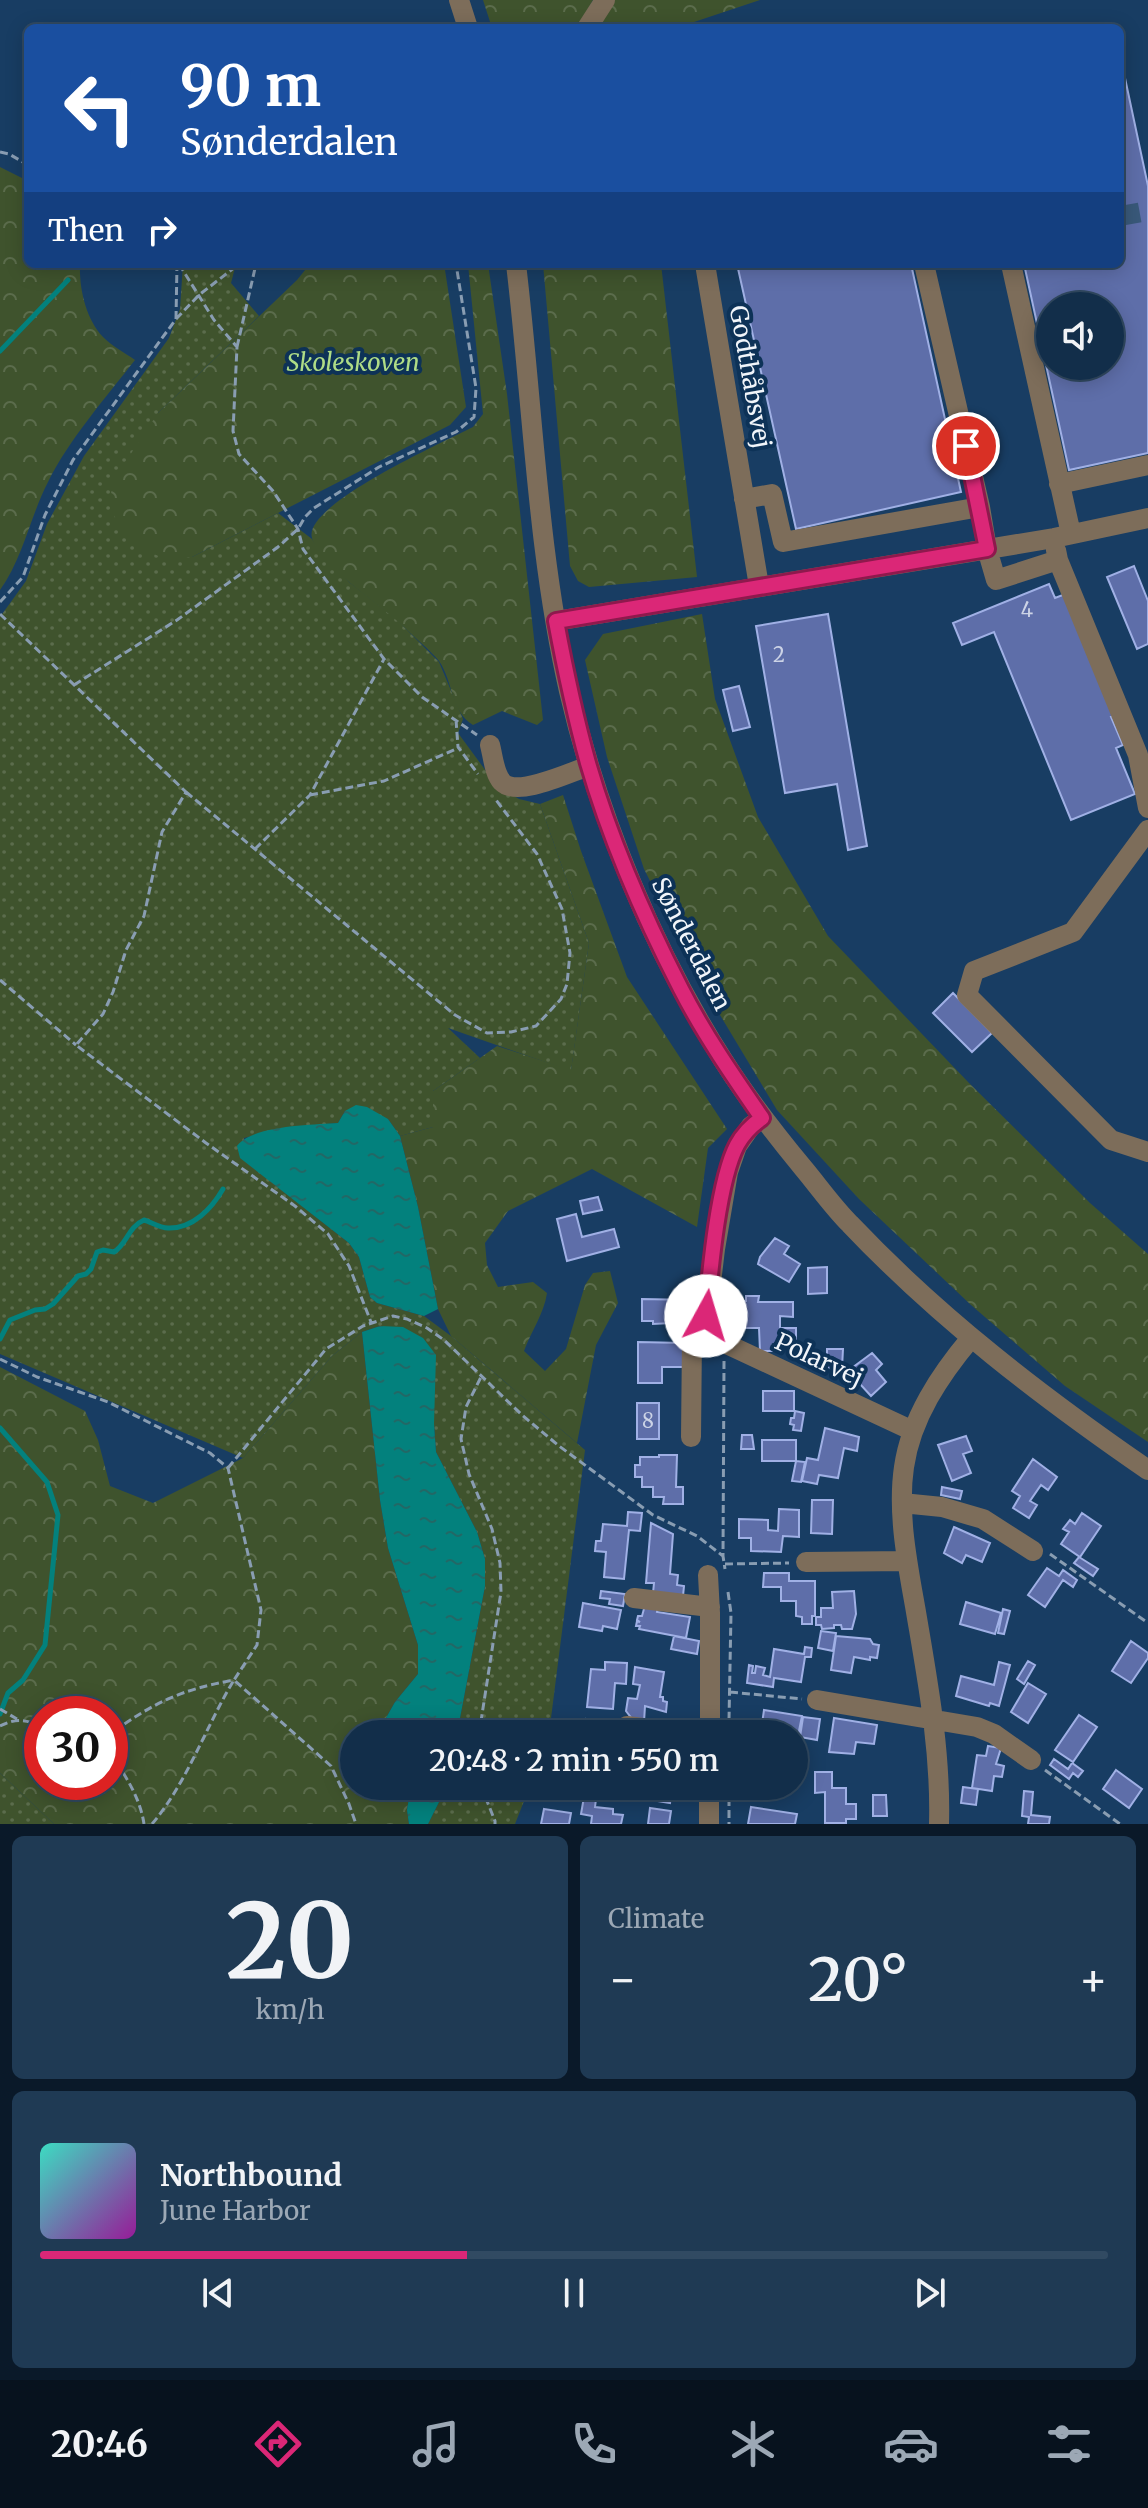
<!DOCTYPE html>
<html lang="en">
<head>
<meta charset="utf-8">
<style>
  body { margin:0; font-family:Merriweather,serif; background:#1f3a54; color:#f1f3f6; height:100vh; display:flex; flex-direction:column; font-size:30px; white-space:nowrap }
  * { box-sizing:border-box; margin:0 }
  p { font-size:26px; color:#9ca8b5 }
  .icon { flex:none; width:44px; height:44px; fill:none; stroke:currentColor; stroke-width:2; stroke-linecap:round; stroke-linejoin:round }
  .map { position:relative; height:1824px; overflow:hidden }
  .side { display:flex; flex-direction:column; gap:12px; padding:12px; background:#0a1929; flex:1 }
  .side>* { flex:none }
  .hud { position:absolute; left:24px; top:24px; width:1100px; height:244px; border-radius:12px; box-shadow:0 4px 20px #0003,0 0 0 2px #314a62; background:#1a4fa0; color:#fff; overflow:hidden }
  .controls { position:absolute; left:1036px; top:292px; display:grid; gap:16px }
  .controls a { display:grid; place-items:center; width:88px; height:88px; border-radius:50%; background:#122e4a; box-shadow:0 4px 20px #0003,0 0 0 2px #314a62; font-size:40px }
  .speed { position:absolute; left:24px; top:1696px; display:flex; gap:16px; font-size:40px; font-weight:700; text-align:center }
  .speed>* { display:grid; place-content:center; width:104px; height:104px; border-radius:50%; background:#122e4a; box-shadow:0 4px 20px #0003,0 0 0 2px #314a62; line-height:1 }
  .speed .limit { border:12px solid #d22; background:#fff; color:#111 }
  .pin { position:absolute; display:grid; place-items:center; width:68px; height:68px; color:#fff; margin:-34px; border:4px solid #fff; border-radius:50%; box-shadow:0 2px 8px #0007 }
  .me { position:absolute; width:88px; margin:-44px; rotate:6deg; stroke-linejoin:round; filter:drop-shadow(0 0 6px #0008) }
  .turn { display:flex; align-items:center; gap:28px; height:168px; padding:0 24px; font-size:36px }
  .turn .icon { width:104px; height:104px; stroke-width:2.5 }
  .turn b { display:block; font-size:56px; line-height:68px }
  .then { display:flex; align-items:center; height:76px; padding:0 24px; background:#0003; gap:16px; font-size:30px }
  .big { font-size:60px; font-weight:600; line-height:1.1 }
  .side .card { flex:1; display:flex; flex-direction:column; justify-content:center; gap:12px; min-width:0; padding:0 28px; border-radius:12px; background:#1f3a54 }
  .side .dial { align-items:center; gap:0 }
  .dial b { font-size:104px; line-height:1 }
  .song { display:flex; align-items:center; gap:24px }
  .cover { width:96px; height:96px; border-radius:12px; background:linear-gradient(135deg,hsl(170 70% 55%),hsl(300 70% 35%)) }
  .played { height:8px; border-radius:4px; background:linear-gradient(90deg,#db2777 40%,#314a62 40%) }
  .keys { display:flex; justify-content:space-around; direction:ltr }
  .heat { display:flex; justify-content:space-between; align-items:center; font-size:44px; direction:ltr }
  .side .tiles { flex:1; display:grid; gap:12px; grid-template-columns:1fr 1fr }
  .card:last-child { grid-column:span 2 }
  .trip { position:absolute; left:340px; top:1720px; width:468px; height:80px; border-radius:40px; background:#122e4a; box-shadow:0 4px 20px #0003,0 0 0 2px #314a62; font-weight:600; line-height:80px; text-align:center }
  .tabs { display:flex; height:128px; justify-content:space-around; align-items:center; background:#07121e; color:#9ca8b5 }
  .tabs .icon { width:56px; height:56px }
  .tabs .selected { color:#db2777 }
  .tabs b { font-size:36px; color:#f1f3f6 }
  .map>svg:first-child { display:block }
  .grass { fill:url(#grass-dots) }
  .forest { fill:url(#forest-crowns); fill-rule:evenodd }
  .water { fill:url(#water-ripples) }
  .lines { fill:none; stroke-linecap:round; stroke-linejoin:round }
  .stream { stroke:#03817d; stroke-width:5 }
  .building { fill:#5e6ea9; stroke:#a0b0e5; stroke-width:2; fill-rule:evenodd }
  .minor-tunnel { stroke:#39597a; stroke-width:20; stroke-dasharray:20 10; stroke-linecap:butt }
  .path { stroke:#899db2; stroke-width:3; stroke-dasharray:8 4; stroke-linecap:butt }
  .minor { stroke:#7d6d5a; stroke-width:20 }
  .route-casing { stroke:#8e194d; stroke-width:20 }
  .route { stroke:#db2777; stroke-width:14 }
  .labels { text-anchor:middle; stroke-width:8; stroke-linejoin:round; paint-order:stroke }
  .number-label { font-size:20px; fill:#ccd3e6 }
  .park-label { font-size:24px; font-style:italic; fill:#afdc86; stroke:#0d3257 }
  .street-label { font-size:24px; fill:#f1f5fa; stroke:#0d3257 }
</style>
</head>
<body>
<div class="map">
<svg width="1148" height="1824" viewBox="0 0 1148 1824">
  <defs>
    <pattern id="grass-dots" width="8" height="8" patternUnits="userSpaceOnUse" patternTransform="scale(2)"><rect width="8" height="8" fill="#3f532d"/><path d="M2 2h.1M6 6h.1" fill="none" stroke="#5b6c4c" stroke-width="1.8" stroke-linecap="round"/></pattern>
    <pattern id="forest-crowns" width="20" height="18" patternUnits="userSpaceOnUse" patternTransform="scale(2)"><rect width="20" height="18" fill="#3f532d"/><path d="M2 6a3 3 0 1 1 6 0M12 15a3 3 0 1 1 6 0" fill="none" stroke="#5b6c4c"/></pattern>
    <pattern id="water-ripples" width="26" height="14" patternUnits="userSpaceOnUse" patternTransform="scale(2)"><rect width="26" height="14" fill="#03817d"/><path d="M2 4q2-2 4 0t4 0M15 11q2-2 4 0t4 0" fill="none" stroke="#226866"/></pattern>
  </defs>
  <rect width="100%" height="100%" fill="#183d63"/>
  <path class="grass" d="M183,264H236L231,283L259,316L158,413L192,557L278,513L312,539L319,551L349,582L395,618L439,662L463,719L458,733L497,786L519,799L540,804L589,943L571,1071L448,1028L480,1058L433,1091V1127L400,1136L388,1119L345,1111L338,1123L285,1128L244,1138L241,1158L349,1243L359,1257L370,1297L377,1303L424,1316L451,1336L585,1450L549,1734H457L485,1586V1559L477,1532L436,1452L434,1424L380,1326L362,1332L332,1356L243,1458L0,1354V617L26,581L47,524L84,456L169,338L180,309Z
    M0,1773L54,1824H0Z
    M447,1786H530L515,1824H428Z"/>
  <path class="forest" d="M483,0H593L577,28H492Z
    M614,0H760L676,28H596Z
    M0,167L28,181V264H80C79,289 86,319 103,337C112,346 125,353 135,360C107,396 68,441 48,482C30,517 23,558 0,590Z
    M310,264H439L445,270L466,407L450,425L192,557L167,560L128,542L110,508L112,482L158,413L297,280Z
    M468,264H488L507,394L543,720L537,725L502,711L473,725C451,712 453,681 439,661C429,649 415,638 404,627C382,605 319,566 312,538C302,505 446,441 473,427L483,414Z
    M543,264H661L697,577L589,587L578,581L570,566Z
    M702,614L715,699L758,817L828,936L969,1083L1090,1203L1148,1254V1442L1065,1386L971,1305L859,1199L777,1110L708,995L644,869L607,757L585,660L603,634Z
    M563,795L581,851L627,977L727,1129L708,1148L697,1227L592,1169L508,1211L485,1243L487,1265L498,1287L533,1282L547,1293C544,1314 531,1331 524,1351L545,1371L566,1349L585,1285L593,1273L610,1271L618,1303L596,1345L577,1443L451,1336L438,1309L418,1207L400,1136L433,1127V1091L497,1046L571,1070L589,943L540,804Z
    M362,1332L380,1500L388,1548L418,1645V1674L395,1702L377,1734H354V1786H411L407,1810L409,1824H54L0,1773V1367L85,1411L98,1440L110,1486L153,1503L243,1458L332,1356ZM42,1714H110V1782H42Z"/>
  <path class="water" d="M356,1105L367,1107L388,1119L400,1136L418,1207L438,1309L424,1316L377,1303L370,1297L359,1257L349,1243L240,1158L237,1146C253,1125 312,1125 338,1123L345,1111Z
    M380,1326L403,1327L423,1338L436,1355L434,1424L436,1452L477,1532L485,1559V1586L457,1734H377L395,1702L418,1674V1645L388,1548L380,1500L362,1332Z
    M411,1786H447L428,1824H409L407,1810Z"/>
  <g class="lines">
    <path class="stream" d="M0,351L68,280
      M0,1339L10,1320L35,1310L45,1309L53,1304L78,1276L86,1274L91,1269L97,1252L103,1250L114,1252C127,1244 128,1227 144,1220C151,1222 160,1228 168,1228C193,1229 212,1208 223,1189
      M0,1428L47,1482L58,1515L45,1645L23,1680L8,1693L0,1714"/>
  </g>
  <path class="building" d="M1122,64L1148,186V453L1069,470L1024,264H1120V65ZM1050,306H1110V366H1050Z
    M737,264H911L961,492L796,529Z
    M1134,566L1148,601V644L1137,649L1107,577Z
    M1049,584L1055,598L1068,593L1118,715L1111,717L1123,745L1116,748L1135,794L1071,820L994,632L962,645L953,623Z
    M828,614L867,846L848,850L837,784L785,793L756,626Z
    M739,686L750,727L733,731L723,690Z
    M953,993L992,1033L972,1052L933,1013Z
    M598,1197L602,1210L583,1214L580,1201Z
    M576,1214L582,1237L614,1229L619,1247L567,1261L557,1219Z
    M775,1238L789,1246L784,1254L800,1264L789,1282L758,1264L760,1257Z
    M827,1267V1293L808,1294V1268Z
    M746,1296H759L758,1302H793V1317L780,1316V1328H796V1345H772V1351H760L759,1328H742V1301H746Z
    M642,1299L692,1300V1322L653,1324V1321H642Z
    M638,1342L684,1343V1367H662V1383H638Z
    M827,1349H843L842,1368H827Z
    M872,1353L882,1364L876,1370L886,1382L871,1396L848,1371Z
    M763,1391H794V1411H763Z
    M637,1403H659V1439H637Z
    M795,1411L804,1413L801,1431L793,1430L794,1425L790,1424L791,1418H794Z
    M825,1428L859,1437L857,1451L844,1448L838,1478L819,1475L817,1484L802,1481L807,1458L818,1460Z
    M742,1435H752L754,1449H741Z
    M966,1436L972,1451L963,1454L971,1473L952,1481L938,1445Z
    M762,1440H796V1461H762Z
    M659,1455H677L676,1487H683V1504H663L664,1497H653V1487H642V1477H635V1465H640V1457H659Z
    M1033,1459L1057,1477L1048,1490L1041,1485L1030,1501L1037,1505L1029,1518L1013,1508L1020,1496L1012,1491Z
    M796,1461L805,1462L801,1482L792,1481Z
    M942,1487L962,1491L960,1499L941,1495Z
    M812,1500H833L832,1534L811,1533Z
    M779,1509L799,1510V1537L783,1536L781,1552L751,1551V1538H739V1519L768,1520V1530L778,1531Z
    M628,1512L642,1513L640,1531L629,1530L624,1579L604,1577L606,1552L595,1551L596,1541H601L603,1524L627,1526Z
    M1082,1513L1101,1526L1080,1557L1061,1544L1069,1532L1063,1529L1070,1520L1075,1524Z
    M651,1523L673,1534L670,1574L678,1575L677,1585L684,1586L683,1596L653,1593L654,1583H646Z
    M954,1527L990,1543L982,1562L966,1555L962,1563L944,1553Z
    M1079,1557L1098,1569L1093,1576L1074,1563Z
    M1047,1568L1059,1576L1063,1570L1077,1580L1073,1587L1063,1580L1045,1607L1028,1595Z
    M764,1573H789V1581H815V1616H812V1624H802V1617L796,1616V1601H781V1587H763Z
    M601,1591L625,1594L623,1606L609,1604L610,1599L600,1598Z
    M854,1591L856,1614L852,1629H842L841,1625H834V1628L822,1629L821,1625H816V1617H821V1608H833L832,1592Z
    M966,1602L1001,1613L995,1634L960,1624Z
    M583,1603L621,1610L617,1629L603,1626L602,1631L579,1627Z
    M645,1605L658,1607L657,1612L690,1617L686,1638L639,1629L640,1626H636L637,1621L640,1622L637,1620L638,1616H642Z
    M1003,1609L1010,1611L1004,1634L998,1633Z
    M821,1631L836,1633L833,1651L818,1648Z
    M674,1636L699,1641L697,1654L671,1649Z
    M836,1636L870,1639L873,1644L879,1645L877,1658L870,1657V1660L854,1657L851,1673L831,1670Z
    M1131,1641L1148,1653V1658L1131,1683L1112,1671Z
    M805,1647L812,1648L811,1657H805L801,1682L774,1678L773,1687L747,1683L749,1665L753,1666L752,1673H755L756,1666L765,1668L763,1675L770,1677L774,1649L804,1654Z
    M1028,1661L1035,1665L1024,1684L1017,1679Z
    M605,1662L627,1663L626,1684L615,1683L613,1709L587,1707L591,1669L605,1670Z
    M999,1662L1010,1665L999,1706L990,1703L989,1706L956,1696L961,1676L994,1685Z
    M635,1667L664,1672L660,1697H663V1701L667,1702L666,1712L645,1706L644,1722L633,1720L626,1711L628,1698L637,1699L640,1685L633,1684Z
    M1028,1683L1046,1694L1028,1723L1011,1712Z
    M764,1710L802,1716L798,1736L778,1733L763,1734V1731H761Z
    M1079,1715L1097,1727L1073,1762L1055,1750Z
    M803,1717L820,1719L817,1740L800,1737Z
    M834,1718L877,1725L874,1744L856,1742L854,1754L829,1752Z
    M586,1719L612,1723L610,1734H587L589,1731L584,1730Z
    M988,1746L1001,1748L996,1764L1004,1766L1002,1777L994,1776L992,1791L972,1788L977,1755L986,1756Z
    M1054,1759L1068,1769L1072,1763L1083,1771L1078,1777L1073,1773L1069,1779L1050,1765Z
    M1116,1770L1142,1789L1129,1808L1103,1789Z
    M815,1772H832V1788H846V1804H856V1819H846V1823H825V1792L815,1793Z
    M963,1787L978,1789L976,1805L961,1803Z
    M646,1791L671,1795L670,1803L645,1799Z
    M1024,1791L1033,1792L1031,1815L1050,1817L1049,1824H1028L1029,1817L1022,1816Z
    M873,1795H886L887,1816H873Z
    M584,1797L596,1799L595,1807L613,1809V1814L623,1815L621,1824H591L592,1816L581,1814Z
    M751,1807L797,1814L795,1824H748Z
    M650,1808L671,1811L669,1824H648Z
    M544,1809L571,1813L569,1824H541Z"/>
  <g class="lines">
    <path class="minor-tunnel" d="M1120,216L1148,211"/>
    <path class="path" d="M0,152L9,154L28,165
      M179,264L214,320L237,347L233,431L239,454L273,491L298,529L303,549L384,659L422,697L477,735
      M176,319L199,295L239,264
      M237,347L256,264
      M0,602L23,577L45,515L73,460L176,319L177,264
      M0,614L186,792L162,832L144,916L126,950L113,992L103,1014L76,1045L206,1143L295,1206L328,1234L349,1266L371,1322
      M74,685L177,620L278,547L298,529L305,517L314,508L379,467L456,432L474,417L476,388L456,264
      M456,720L458,747L478,774
      M186,792L455,1015L487,1033L511,1032L536,1026L561,999L567,984L570,953L562,909L537,854L496,800
      M310,795L384,781L458,748
      M255,849L310,795L384,659
      M0,980L76,1045
      M0,1359L37,1377L108,1402L210,1453L228,1468L261,1610L257,1645L234,1680C180,1690 155,1702 110,1734
      M724,1361L723,1556L725,1569
      M228,1468L326,1349L363,1326L393,1316L407,1319L427,1328L444,1340L522,1415L559,1446L653,1515L697,1536L723,1556
      M1050,1554L1148,1623
      M725,1564L789,1563
      M728,1592L731,1613L729,1720
      M730,1692L802,1699
      M0,1709L17,1719
      M0,1726C16,1718 26,1719 42,1727
      M479,1734L501,1592L500,1563L492,1529L469,1474L461,1439L466,1407L482,1375
      M110,1753C125,1775 140,1797 144,1824
      M1045,1770L1120,1824
      M481,1786L495,1821V1824
      M729,1786V1824
      M152,1824C187,1783 206,1726 234,1680L331,1766L349,1804L356,1824"/>
    <path class="minor" d="M459,0L468,28
      M587,28L605,0
      M516,264C533,406 537,551 569,691C598,816 654,952 723,1060C747,1098 775,1134 804,1169C819,1187 833,1207 850,1224C939,1318 1042,1397 1148,1470
      M705,264L759,586
      M924,264L980,507L987,549L996,580L1058,560
      M1011,264L1071,534
      M1059,484L1148,465
      M744,499L772,494L783,542L980,507
      M1056,550L1058,560L1138,755L1148,808
      M556,621L1054,538L1148,518
      M490,745C493,756 494,773 502,782C517,798 570,772 589,766
      M1148,830L1073,932L974,971L967,995L1111,1140L1148,1152
      M705,1334L913,1431
      M705,1334L715,1249L728,1172L737,1146L751,1126L762,1118
      M691,1437L692,1337L705,1334
      M902,1503L942,1507L983,1519L1033,1551
      M806,1562L907,1561
      M708,1575L710,1613V1734
      M634,1598L710,1607
      M817,1700L977,1727L994,1734L1031,1760
      M627,1726L690,1734
      M709,1824V1786
      M939,1824C941,1752 928,1683 916,1612C908,1566 897,1514 904,1467C911,1418 940,1375 971,1338"/>
  </g>
  <g class="lines">
    <g class="route-casing">
      <path id="route" d="M706,1316C710,1273 718,1181 737,1145C743,1134 752,1125 762,1118C733,1076 704,1034 681,989C645,919 610,839 588,763C575,716 565,669 556,621L987,549L966,446"/>
    </g>
    <use href="#route" class="route"/>
  </g>
  <g class="labels">
    <g class="number-label">
      <text x="1027" y="617">4</text>
      <text x="779" y="662">2</text>
      <text x="648" y="1428">8</text>
    </g>
    <g class="park-label">
      <text x="353" y="371">Skoleskoven</text>
    </g>
    <g class="street-label">
      <text transform="translate(750 377) rotate(80)" y="8">Godthåbsvej</text>
      <text transform="translate(691 944) rotate(63)" y="8">Sønderdalen</text>
      <text transform="translate(819 1360) rotate(25)" y="8">Polarvej</text>
    </g>
  </g>
</svg>
<div class="controls">
<a><svg class="icon" aria-label="sound" viewBox="0 0 24 24"><path d="M4 9h4l5-4v14l-5-4H4zM17 9q2 3 0 6"/></svg></a>
</div>
<div class="speed"><div class="limit">30</div></div>
<div class="pin" style="left:966px;top:446px;background:#d93025"><svg class="icon" aria-label="arrive" viewBox="0 0 24 24"><path d="M6 21V4h12l-3 4 3 4H6"/></svg></div>
<svg class="me" style="left:706px;top:1316px" viewBox="-20 -20 40 40"><circle r="19" fill="#fff"/><path d="M0-13L10 11 0 6-10 11z" fill="#db2777"/></svg>
<div class="trip">20:48 · 2 min · 550 m</div>
<div class="hud">
<div class="turn"><svg class="icon" aria-label="left" viewBox="0 0 24 24"><path d="M17 20v-9H6M10 6l-5 5 5 5"/></svg><div><b>90 m</b>Sønderdalen</div></div>
<div class="then">Then<svg class="icon" aria-label="right" viewBox="0 0 24 24"><path d="M7 20v-9h11M14 6l5 5-5 5"/></svg></div>
</div>
</div>
<section class="side">
<div class="tiles">
<div class="card dial"><b>20</b><p>km/h</p></div>
<div class="card"><p>Climate</p>
<div class="heat"><a>−</a><b class="big">20°</b><a>+</a></div>
</div>
<div class="card">
<div class="song"><i class="cover"></i><div><b>Northbound</b><p>June Harbor</p></div></div>
<div class="played"></div>
<div class="keys"><svg class="icon" aria-label="previous" viewBox="0 0 24 24"><path d="M18 5L8 12l10 7zM5 5v14"/></svg><svg class="icon" aria-label="pause" viewBox="0 0 24 24"><path d="M8 5v14M16 5v14"/></svg><svg class="icon" aria-label="next" viewBox="0 0 24 24"><path d="M6 5l10 7-10 7zM19 5v14"/></svg></div>
</div>
</div>
</section>
<nav class="tabs">
<b>20:46</b>
<svg class="icon selected" aria-label="directions" viewBox="0 0 24 24"><path d="M12 3l9 9-9 9-9-9zM9 14v-3h6M13 9l2 2-2 2"/></svg>
<svg class="icon" aria-label="music" viewBox="0 0 24 24"><path d="M9 18V5l10-2v13"/><circle cx="6" cy="18" r="3"/><circle cx="16" cy="16" r="3"/></svg>
<svg class="icon" aria-label="phone" viewBox="0 0 24 24"><path d="M5 4h4l2 5-3 2q2 4 5 5l2-3 5 2v4C11 20 4 13 5 4z"/></svg>
<svg class="icon" aria-label="climate" viewBox="0 0 24 24"><path d="M12 3v18M4 7l16 10M4 17L20 7"/></svg>
<svg class="icon" aria-label="car" viewBox="0 0 24 24"><path d="M5 17H2v-5l4-1 3-4h7l3 4 3 1v5h-3M9 17h6M6 11h13"/><circle cx="7" cy="17" r="2"/><circle cx="17" cy="17" r="2"/></svg>
<svg class="icon" aria-label="filters" viewBox="0 0 24 24"><path d="M4 7h16M4 17h16"/><circle cx="9" cy="7" r="2"/><circle cx="15" cy="17" r="2"/></svg>
</nav>
</body>
</html>
